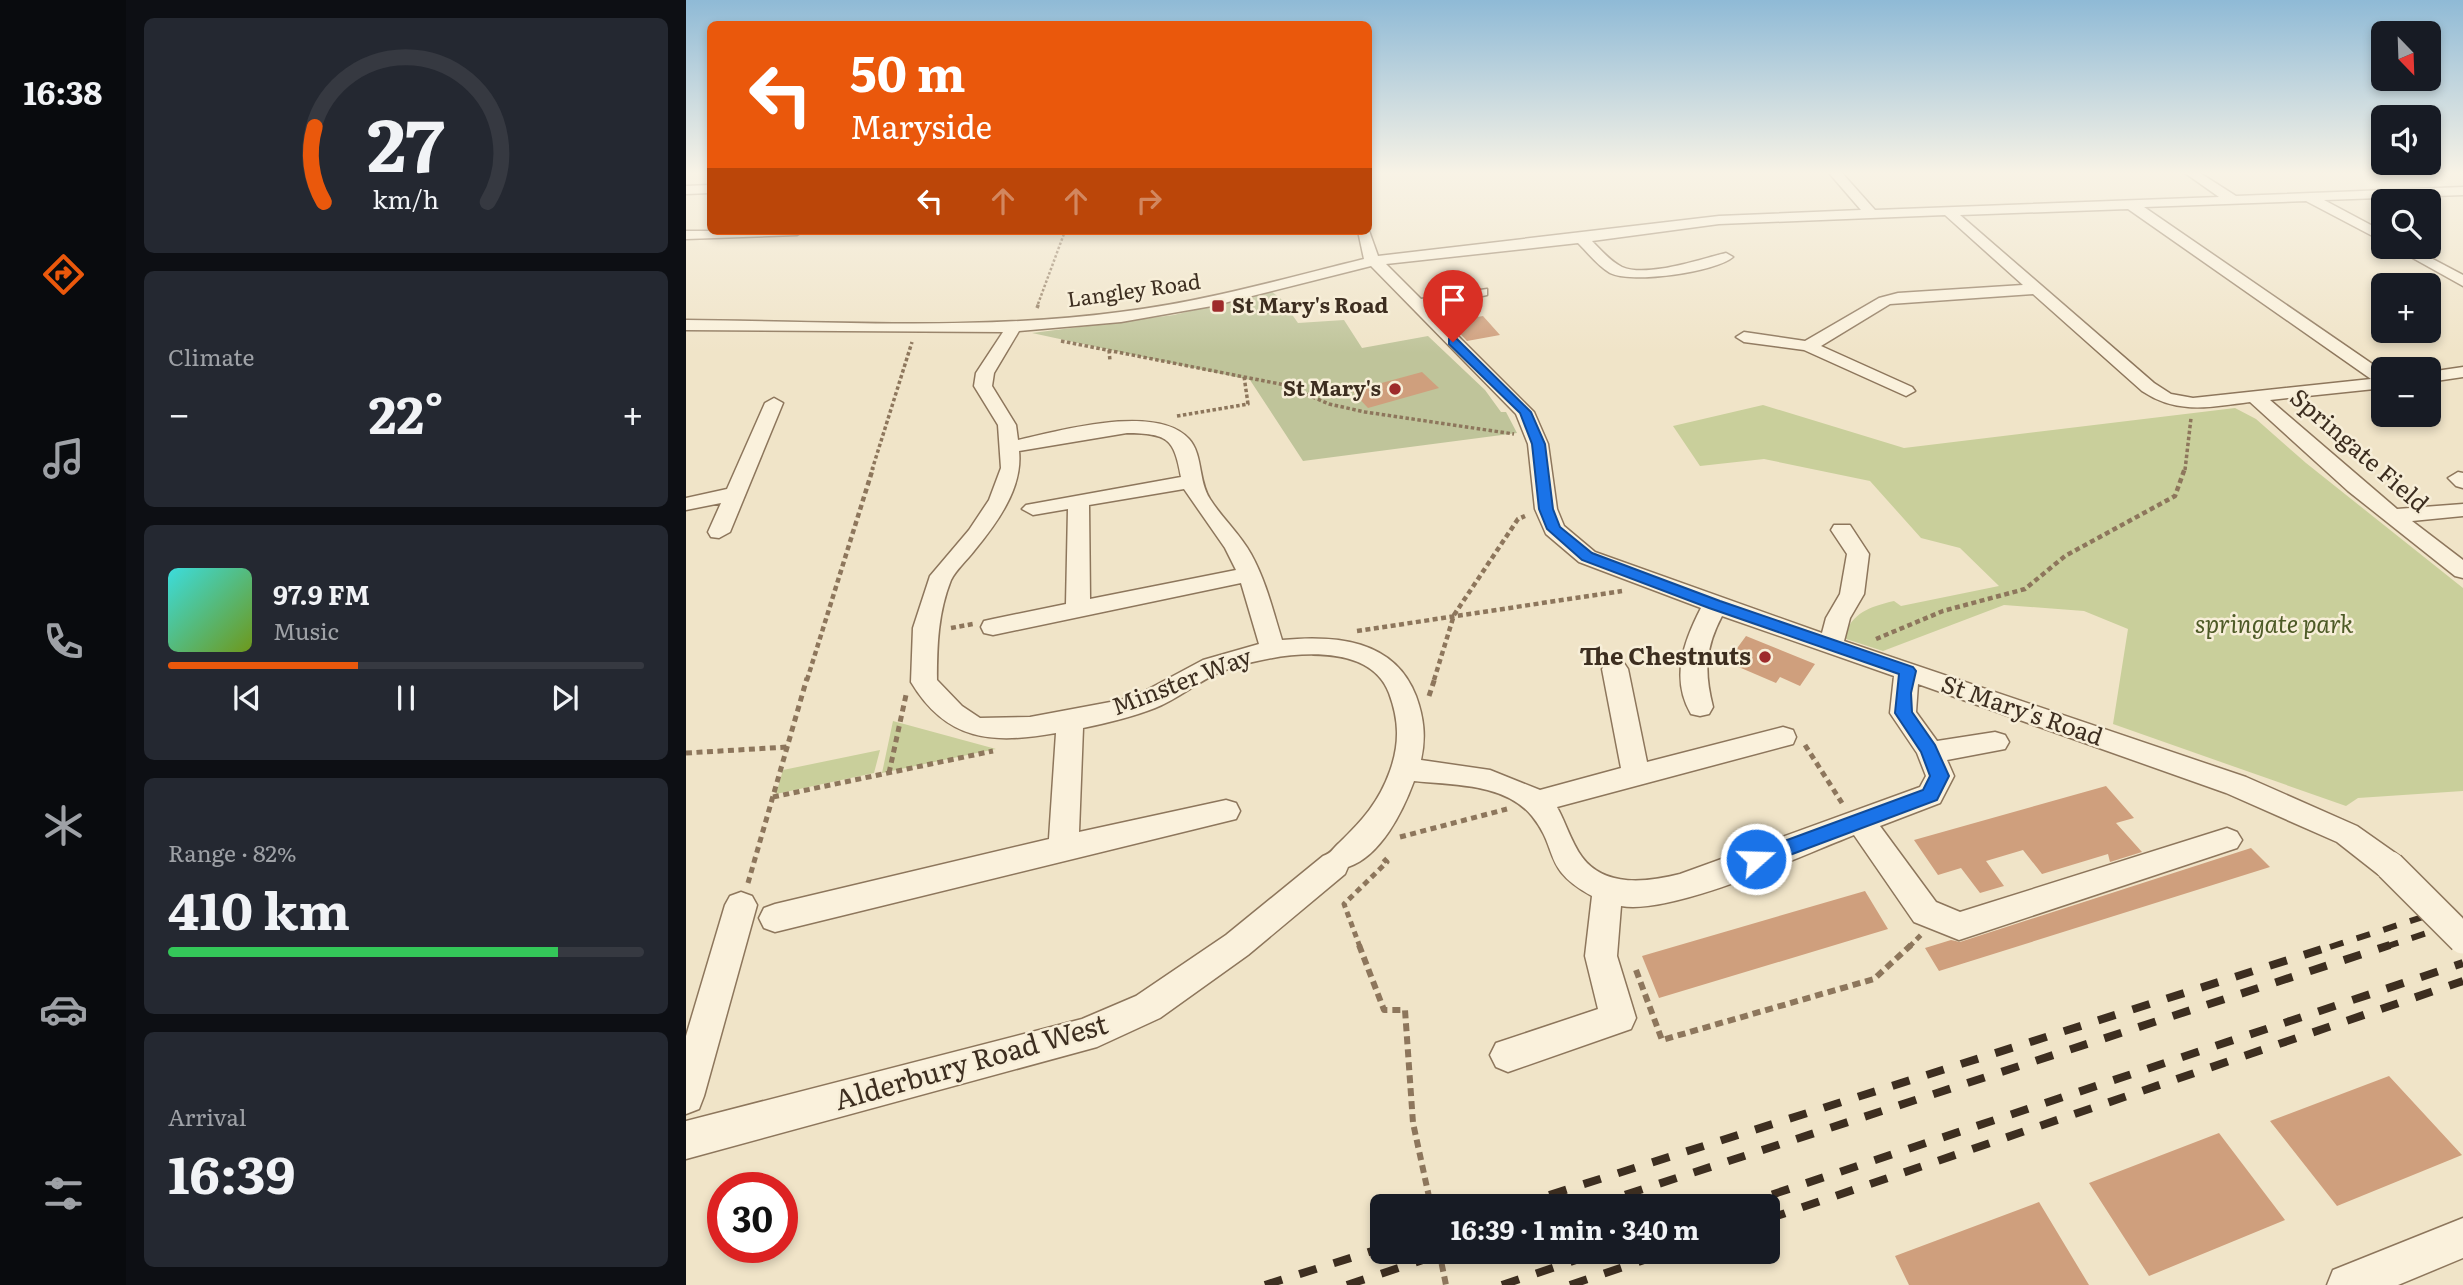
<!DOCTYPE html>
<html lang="en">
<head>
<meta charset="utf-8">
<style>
  body { margin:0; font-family:Literata,serif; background:#242831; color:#f1f3f6; height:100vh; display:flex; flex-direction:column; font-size:26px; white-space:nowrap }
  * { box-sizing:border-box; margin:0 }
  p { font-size:23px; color:#9ea1a6 }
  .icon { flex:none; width:38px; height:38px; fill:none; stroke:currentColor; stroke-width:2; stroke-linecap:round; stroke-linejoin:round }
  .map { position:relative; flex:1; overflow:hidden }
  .drawer { display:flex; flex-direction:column; gap:18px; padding:18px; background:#0d0f14; width:560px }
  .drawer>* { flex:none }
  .hud { position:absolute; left:21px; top:21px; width:665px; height:214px; border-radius:10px; box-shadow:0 4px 10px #0003; background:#ea580c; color:#fff; overflow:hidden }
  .needle { width:46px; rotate:157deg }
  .controls { position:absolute; left:1685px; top:21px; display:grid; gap:14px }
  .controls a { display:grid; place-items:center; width:70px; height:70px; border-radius:10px; background:#171b24; box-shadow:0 4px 10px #0003; font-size:35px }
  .speed { position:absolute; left:21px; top:1172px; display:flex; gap:14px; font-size:35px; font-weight:700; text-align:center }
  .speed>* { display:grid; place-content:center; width:91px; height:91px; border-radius:50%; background:#171b24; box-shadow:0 4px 10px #0003; line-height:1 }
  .speed .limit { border:10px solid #d22; background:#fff; color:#111 }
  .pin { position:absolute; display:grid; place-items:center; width:60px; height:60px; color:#fff; margin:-72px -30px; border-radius:50% 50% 50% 0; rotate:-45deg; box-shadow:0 0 7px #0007 }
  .pin .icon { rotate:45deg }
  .me { position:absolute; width:77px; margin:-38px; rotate:70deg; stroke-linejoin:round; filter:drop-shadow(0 0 5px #0008) }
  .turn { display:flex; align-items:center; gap:24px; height:147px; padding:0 28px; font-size:32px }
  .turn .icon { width:91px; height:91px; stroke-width:2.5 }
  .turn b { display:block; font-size:49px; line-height:60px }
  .lanes { display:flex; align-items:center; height:66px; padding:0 28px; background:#0003; justify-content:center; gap:35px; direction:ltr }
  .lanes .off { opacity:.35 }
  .big { font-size:52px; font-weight:700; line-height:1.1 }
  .drawer .widget { flex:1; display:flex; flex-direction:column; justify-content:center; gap:10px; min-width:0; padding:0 24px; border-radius:10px; background:#242831 }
  .drawer .dial { align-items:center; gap:0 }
  .dial svg { height:182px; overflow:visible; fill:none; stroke:#363941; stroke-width:7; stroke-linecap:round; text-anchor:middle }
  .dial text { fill:#f1f3f6; stroke:none }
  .song { display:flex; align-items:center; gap:21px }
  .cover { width:84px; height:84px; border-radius:10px; background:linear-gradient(135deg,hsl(180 70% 55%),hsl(80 70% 35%)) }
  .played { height:7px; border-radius:4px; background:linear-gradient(90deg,#ea580c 40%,#363941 40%) }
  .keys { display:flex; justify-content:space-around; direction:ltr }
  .heat { display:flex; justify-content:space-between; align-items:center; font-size:38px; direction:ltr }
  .charge { height:10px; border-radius:5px; background:linear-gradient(90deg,#34c759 82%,#363941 0) }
  .trip { position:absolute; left:684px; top:1194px; width:410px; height:70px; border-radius:10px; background:#171b24; box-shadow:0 4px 10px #0003; font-weight:700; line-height:70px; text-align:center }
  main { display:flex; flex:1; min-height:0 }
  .menu { display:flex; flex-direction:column; width:126px; justify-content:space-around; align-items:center; background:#090b0e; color:#9ea1a6 }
  .menu .icon { width:49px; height:49px }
  .menu .selected { color:#ea580c }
  .menu b { font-size:32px; color:#f1f3f6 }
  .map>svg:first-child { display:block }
  .green { fill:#c9cf9b }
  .cemetery { fill:#bfc49a }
  .building { fill:#cf9f7d }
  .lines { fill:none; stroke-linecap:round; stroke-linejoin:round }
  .minor-casing { stroke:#8d765c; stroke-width:3 }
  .path-far4 { stroke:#8d765c; stroke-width:2.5; stroke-dasharray:2.5 2; stroke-linecap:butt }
  .path-far3 { stroke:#8d765c; stroke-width:3.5; stroke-dasharray:3.5 2.5; stroke-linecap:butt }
  .path-far2 { stroke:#8d765c; stroke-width:4.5; stroke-dasharray:5 3.5; stroke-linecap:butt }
  .path-far1 { stroke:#8d765c; stroke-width:5; stroke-dasharray:6 4.5; stroke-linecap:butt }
  .path { stroke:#8d765c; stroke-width:6; stroke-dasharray:8 5; stroke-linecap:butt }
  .minor { fill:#faf1dc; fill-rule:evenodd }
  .rail-far1 { stroke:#3d2e20; stroke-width:6; stroke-dasharray:14 14; stroke-linecap:butt }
  .rail { stroke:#3d2e20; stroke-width:8; stroke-dasharray:18 18; stroke-linecap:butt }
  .minor-bridge-casing { stroke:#8d765c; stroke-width:32; stroke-linecap:butt }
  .path-bridge { stroke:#8d765c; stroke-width:6; stroke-dasharray:8 5; stroke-linecap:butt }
  .minor-bridge { stroke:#faf1dc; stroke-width:29 }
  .route { fill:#1a73e8; stroke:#114b97; stroke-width:2 }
  .poi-dot { fill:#9e2a2b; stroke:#f7eed8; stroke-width:2.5 }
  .labels { text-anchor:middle; stroke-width:5; stroke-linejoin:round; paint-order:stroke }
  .far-street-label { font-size:21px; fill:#3d2e20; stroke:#f7eed8 }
  .far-poi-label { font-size:21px; font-weight:bold; fill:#3d2e20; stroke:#f7eed8; text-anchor:start }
  .street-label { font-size:24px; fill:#3d2e20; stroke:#f7eed8 }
  .park-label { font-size:24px; font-style:italic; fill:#4d5a26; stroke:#f7eed8 }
  .poi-label { font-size:24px; font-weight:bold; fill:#3d2e20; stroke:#f7eed8; text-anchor:end }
  .near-street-label { font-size:28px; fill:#3d2e20; stroke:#f7eed8 }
</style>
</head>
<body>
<main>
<nav class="menu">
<b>16:38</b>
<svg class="icon selected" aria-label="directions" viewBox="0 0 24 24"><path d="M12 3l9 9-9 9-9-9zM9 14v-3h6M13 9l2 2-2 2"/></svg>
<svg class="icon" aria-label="music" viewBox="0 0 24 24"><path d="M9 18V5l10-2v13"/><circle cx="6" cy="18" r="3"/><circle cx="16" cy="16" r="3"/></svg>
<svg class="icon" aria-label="phone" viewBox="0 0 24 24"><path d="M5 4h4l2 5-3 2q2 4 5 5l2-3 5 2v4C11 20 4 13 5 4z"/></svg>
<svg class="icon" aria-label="climate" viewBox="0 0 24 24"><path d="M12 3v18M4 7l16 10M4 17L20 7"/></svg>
<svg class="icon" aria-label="car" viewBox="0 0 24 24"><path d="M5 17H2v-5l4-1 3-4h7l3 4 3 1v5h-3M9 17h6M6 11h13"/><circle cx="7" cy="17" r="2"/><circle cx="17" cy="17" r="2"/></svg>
<svg class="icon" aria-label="filters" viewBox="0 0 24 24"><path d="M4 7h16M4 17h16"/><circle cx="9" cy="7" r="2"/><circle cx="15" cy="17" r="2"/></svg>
</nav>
<section class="drawer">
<div class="widget dial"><svg viewBox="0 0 100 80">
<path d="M14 69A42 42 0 1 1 86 69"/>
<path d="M14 69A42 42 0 0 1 10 36" stroke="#ea580c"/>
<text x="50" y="56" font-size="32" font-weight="700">27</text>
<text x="50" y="72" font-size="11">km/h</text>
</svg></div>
<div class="widget"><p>Climate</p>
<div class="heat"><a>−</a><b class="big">22°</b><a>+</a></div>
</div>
<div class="widget">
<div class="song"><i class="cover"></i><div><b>97.9 FM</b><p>Music</p></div></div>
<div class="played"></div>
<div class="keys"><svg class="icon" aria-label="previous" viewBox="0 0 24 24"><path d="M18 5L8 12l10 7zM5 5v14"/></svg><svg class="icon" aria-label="pause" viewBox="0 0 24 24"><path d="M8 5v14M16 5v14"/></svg><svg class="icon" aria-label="next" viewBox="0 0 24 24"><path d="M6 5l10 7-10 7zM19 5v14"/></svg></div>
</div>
<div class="widget"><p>Range · 82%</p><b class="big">410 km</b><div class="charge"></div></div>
<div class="widget"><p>Arrival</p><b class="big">16:39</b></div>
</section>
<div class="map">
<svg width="1777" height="1285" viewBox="0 0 1777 1285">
  <rect width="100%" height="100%" fill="#f0e4c8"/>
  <path class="green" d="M1077,405L1218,448L1549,408L1570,419L1620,463L1777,588V791L1672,798L1660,806L1427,724L1442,629L1398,611L1318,605L1197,651L1157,638C1167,612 1183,607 1208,601L1215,606L1313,586L1274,548L1235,538L1184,481L1078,459L1014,466L987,426Z
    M207,721L310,749L196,773Z
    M194,750L188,773L90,794L97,770Z"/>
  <path class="cemetery" d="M585,291L595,299L612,323L658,320L676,348L742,336L799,390L815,412H820L831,433L617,461L564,380L346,333L488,315Z"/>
  <path class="building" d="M797,316L814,335L781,341L763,322Z
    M736,372L753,388L682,408L666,391Z
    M1060,636L1129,664L1114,686L1094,677L1090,683L1041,662Z
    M1420,786L1448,818L1430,823L1456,852L1424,862L1422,854L1356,874L1337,850L1300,861L1318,886L1294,893L1275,868L1252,875L1228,840Z
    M1565,848L1584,867L1253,971L1239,948L1265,940L1274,942Z
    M1179,891L1202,929L973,998L956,956Z
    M1703,1076L1776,1155L1651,1206L1584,1121Z
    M1533,1133L1599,1220L1463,1276L1403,1183Z
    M1353,1202L1403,1285H1223L1209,1256Z"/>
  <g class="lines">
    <g class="minor-casing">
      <path id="minor" d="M1143,173H1156L1189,210L1533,197L1499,173H1514L1550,196L1777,187V195L1638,200L1698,232V242L1620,201L1458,207L1698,372V388L1584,400L1711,509L1777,504V516L1726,521L1777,560V578L1769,576L1662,491L1564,402C1524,407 1492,415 1456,391L1347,294L1204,304L1135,346L1226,387L1229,391L1220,396L1118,350L1058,342L1050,337L1058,332L1119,341L1193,298L1212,293L1337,285L1259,215L1033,224L906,241C915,250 924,261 936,267C961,278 1014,259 1040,253L1047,257C1030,272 946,284 924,273C912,266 902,253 892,243L700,264L735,299L801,289V295L743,307L848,412L862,444L871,509L878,526L909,552L1136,633L1140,618L1154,594L1161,554L1145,530L1148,525H1164L1183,554L1178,594L1164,618L1158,641L1560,777L1671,826L1715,857L1719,866L1715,875L1704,879L1693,875L1651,842L1540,793L1232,684L1230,712L1251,741L1309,732L1319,735L1323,742L1319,749L1261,760L1268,776L1254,803L1194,826L1250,902L1274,912L1541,828L1551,832L1556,840L1551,848L1273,940L1228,922L1168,835C1114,856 988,915 935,906L931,956L950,1018L945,1029L822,1072L810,1067L804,1055L810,1043L912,1009L899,956L906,896C855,868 874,851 846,816C819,783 766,785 728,781C717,811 695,856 662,867L659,874L562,955L474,1018L411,1047L0,1159V1121L396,1019L450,996L540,935L637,856C646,853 646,849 653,843C676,821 693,802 704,771C714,743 713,720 703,693C681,635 578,655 534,672C511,682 492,699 469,708C446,717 421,723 397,728L393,832L540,800L550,803L554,811L550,819L89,932L78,928L73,918L78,908L89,904L363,839L370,733C307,744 261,742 225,682L227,628L244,576L283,530L303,500L315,468L312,425L288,386L290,373L317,332L0,330V320C144,321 291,331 434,312C517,302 597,279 678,259L672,231H682V228L692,256L1033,216L1175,210ZM1442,209L1685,379L1507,398L1485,394L1468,383L1274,215ZM685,266L830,414L842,444L849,509L860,534L893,562L1015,608C998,641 984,678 1005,714L1014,716L1023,714L1027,707C1018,672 1019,648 1036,616L1208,676L1204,713L1231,753L1240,776L1234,787L994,874C962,882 919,888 896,857C885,842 880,823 871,807L1107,744L1110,737L1107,730L1097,727L961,762L942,669L938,663L929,660L920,663L916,669L935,768L854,790L804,770L735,760C740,737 738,718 730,696C708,639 649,635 596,640C587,611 580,581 565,554C554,534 536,518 524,499C512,481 517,454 503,439C470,403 374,431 332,440L330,425L306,386L308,373L333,331L435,322L526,306ZM441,433C481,434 488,437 495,477L340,505L336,509L347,515L382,509L380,604L307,619L298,621L295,627L298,633L307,635L555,583L573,644L517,660L459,691L435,700L344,717L294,718L276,706L251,680C251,645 252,613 265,580C270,570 281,560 288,551C311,523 337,488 333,451ZM498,489L539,548L550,570L404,599L403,505Z
        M24,185V193L0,194V186Z
        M0,231H118L111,235L0,239Z
        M1707,247H1724L1777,275V286Z
        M1777,367V377L1743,382V372Z
        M88,398L97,403L44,532L33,538L25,537L22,532L35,503L0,510V498L41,489L79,403Z
        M1772,472L1777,473V488L1770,486L1762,478Z
        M55,892L66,896L71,905L18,1096L13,1109L0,1114V1036L39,905L44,896Z
        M1777,1218V1258L1712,1285H1641L1647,1270Z"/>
    </g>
    <path class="path-far4" d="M352,304L379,231"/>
    <path class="path-far3" d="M351,308L353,303
      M375,341L599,385L643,404L679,412L828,434
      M423,350L424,361
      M491,416L562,404L558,376
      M186,470L226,342
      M1499,470L1505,418"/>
    <path class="path-far2" d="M265,628L287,624
      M671,631L936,591
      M1190,639L1257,611L1339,589L1379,556L1489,496L1499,468
      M121,680L187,468
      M748,680L768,615L832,519L839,516"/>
    <path class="path-far1" d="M743,696L749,678
      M1119,745L1156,803
      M0,753L101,747
      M203,773L220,695
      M87,797L307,751
      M714,837L821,809
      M62,883L121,678
      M674,947L658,904L701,862L696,857
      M1223,947L1235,935"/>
    <path class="path" d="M673,945L698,1010H719L727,1123L745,1206
      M950,970L976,1040L1188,979L1225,945"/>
    <use href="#minor" class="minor"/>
    <path class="rail-far1" d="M1644,947L1777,904
      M1699,947L1777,921"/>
    <path class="rail" d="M829,1206L1649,945
      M905,1206L1704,945
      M1052,1206L1777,963
      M1082,1219L1777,981
      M579,1285L696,1248
      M661,1285L764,1251
      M816,1285L917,1251
      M884,1285L985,1251"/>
    <g class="minor-bridge-casing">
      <path id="minor-bridge" d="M1704,866L1777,939"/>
    </g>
    <path class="path-bridge" d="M753,1251L760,1285"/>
    <use href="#minor-bridge" class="minor-bridge"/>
  </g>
  <linearGradient id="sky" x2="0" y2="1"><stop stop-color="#8fbad6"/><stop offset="0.49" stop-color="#f8f3e6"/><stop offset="1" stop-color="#f8f3e6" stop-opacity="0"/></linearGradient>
  <rect width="1777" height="353" fill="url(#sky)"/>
  <path class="route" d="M763,339H771L845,412L859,444L867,509L874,527L906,553L1034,601L1227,667L1230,671L1225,693L1226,712L1249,745L1263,776L1251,800L1077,865H1063L1060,859L1063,854L1237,790L1244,776L1235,752L1209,713L1213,674L1023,608L896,560L861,529L853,509L846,444L834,413L763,344Z"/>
  <g class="poi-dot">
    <rect x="525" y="299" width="14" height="14" rx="3.5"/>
    <circle cx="709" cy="389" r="7"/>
    <circle cx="1079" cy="657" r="7"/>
  </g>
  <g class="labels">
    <g class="far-street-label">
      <text transform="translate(448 291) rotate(-8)" y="7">Langley Road</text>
    </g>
    <g class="far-poi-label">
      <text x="546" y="313">St Mary's Road</text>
      <text x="695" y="396" text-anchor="end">St Mary's</text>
    </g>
    <g class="street-label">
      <text transform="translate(1673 451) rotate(41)" y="8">Springate Field</text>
      <text transform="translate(496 682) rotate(-21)" y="8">Minster Way</text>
      <text transform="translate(1336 711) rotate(19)" y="8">St Mary's Road</text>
    </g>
    <g class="park-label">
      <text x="1588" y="633">springate park</text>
    </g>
    <g class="poi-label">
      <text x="1065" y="665">The Chestnuts</text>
    </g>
    <g class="near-street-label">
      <text transform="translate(285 1062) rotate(-16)" y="10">Alderbury Road West</text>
    </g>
  </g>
</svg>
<div class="controls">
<a><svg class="needle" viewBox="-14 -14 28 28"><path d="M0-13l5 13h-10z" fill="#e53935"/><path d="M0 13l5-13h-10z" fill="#9ea1a6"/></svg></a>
<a><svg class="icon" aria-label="sound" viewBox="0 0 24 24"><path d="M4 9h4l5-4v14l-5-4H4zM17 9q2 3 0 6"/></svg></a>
<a><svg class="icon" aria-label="search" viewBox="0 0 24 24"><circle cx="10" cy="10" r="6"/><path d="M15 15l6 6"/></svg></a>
<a>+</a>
<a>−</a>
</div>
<div class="speed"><div class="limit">30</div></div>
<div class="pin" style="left:767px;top:342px;background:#d93025"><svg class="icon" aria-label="arrive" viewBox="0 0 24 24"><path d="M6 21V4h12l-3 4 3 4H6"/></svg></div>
<svg class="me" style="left:1070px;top:859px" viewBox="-20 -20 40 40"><circle r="17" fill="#1a73e8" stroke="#fff" stroke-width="3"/><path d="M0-11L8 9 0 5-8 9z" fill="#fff"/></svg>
<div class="trip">16:39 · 1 min · 340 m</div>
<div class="hud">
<div class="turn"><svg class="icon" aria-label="left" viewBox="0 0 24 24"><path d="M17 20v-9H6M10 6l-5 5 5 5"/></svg><div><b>50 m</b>Maryside</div></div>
<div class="lanes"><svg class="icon" aria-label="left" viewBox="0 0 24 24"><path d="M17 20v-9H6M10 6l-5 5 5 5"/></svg><svg class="icon off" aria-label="ahead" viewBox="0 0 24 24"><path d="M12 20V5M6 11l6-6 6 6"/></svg><svg class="icon off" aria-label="ahead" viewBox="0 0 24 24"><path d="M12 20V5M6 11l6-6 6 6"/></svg><svg class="icon off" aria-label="right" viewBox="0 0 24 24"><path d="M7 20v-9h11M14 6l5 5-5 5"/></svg></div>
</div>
</div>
</main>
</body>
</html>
